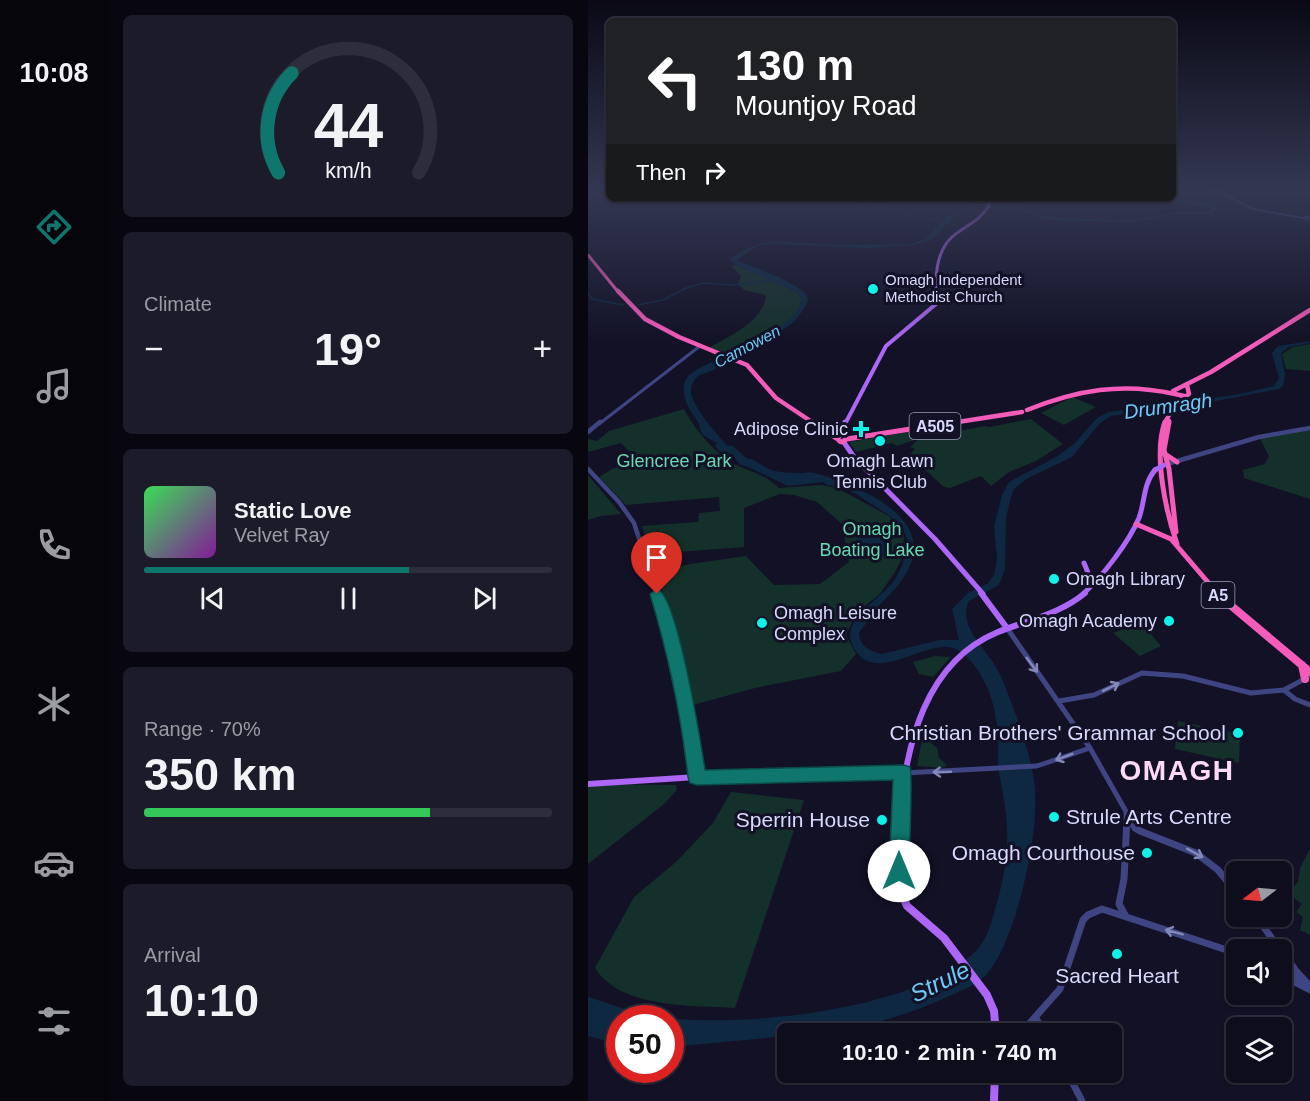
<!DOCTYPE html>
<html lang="en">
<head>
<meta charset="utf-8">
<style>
  body { margin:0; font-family:Arial,sans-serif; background:#1c1b29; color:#f1f3f6; height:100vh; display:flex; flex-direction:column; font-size:22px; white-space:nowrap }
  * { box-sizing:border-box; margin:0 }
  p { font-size:20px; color:#9b9ca3 }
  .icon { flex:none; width:33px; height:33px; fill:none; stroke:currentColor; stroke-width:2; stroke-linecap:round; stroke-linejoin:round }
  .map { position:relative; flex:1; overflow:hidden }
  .sheet { display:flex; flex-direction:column; gap:15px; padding:15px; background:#08070f; width:480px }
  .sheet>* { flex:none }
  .hud { position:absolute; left:18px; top:18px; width:570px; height:183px; border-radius:9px; box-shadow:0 2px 4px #0004,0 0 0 2px #2e2d3b; background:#202124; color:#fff; overflow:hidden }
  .needle { width:39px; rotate:254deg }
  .fabs { position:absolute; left:638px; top:861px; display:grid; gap:12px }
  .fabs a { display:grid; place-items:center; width:66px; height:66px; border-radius:9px; background:#0e0d1c; box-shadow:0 2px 4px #0004,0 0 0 2px #2e2d3b; font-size:30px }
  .speed { position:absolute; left:18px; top:1005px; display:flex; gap:12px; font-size:30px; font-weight:700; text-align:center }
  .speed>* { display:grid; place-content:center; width:78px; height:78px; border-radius:50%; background:#0e0d1c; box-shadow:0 2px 4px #0004,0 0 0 2px #2e2d3b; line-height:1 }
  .speed .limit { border:9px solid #d22; background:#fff; color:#111 }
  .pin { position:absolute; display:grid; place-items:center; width:51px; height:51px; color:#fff; margin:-62px -26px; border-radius:50% 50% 50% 0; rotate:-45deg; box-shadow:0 0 6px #0007 }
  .pin .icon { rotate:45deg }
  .me { position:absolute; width:66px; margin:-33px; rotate:0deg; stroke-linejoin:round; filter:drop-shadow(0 0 4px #0008) }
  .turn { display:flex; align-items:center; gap:21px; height:126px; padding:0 30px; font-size:27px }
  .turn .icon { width:78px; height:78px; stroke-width:2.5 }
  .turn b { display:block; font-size:42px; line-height:51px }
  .then { display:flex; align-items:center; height:57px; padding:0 30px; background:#0003; gap:12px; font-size:22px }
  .big { font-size:45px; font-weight:700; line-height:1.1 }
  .sheet .tile { flex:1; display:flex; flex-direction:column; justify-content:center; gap:9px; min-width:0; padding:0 21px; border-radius:9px; background:#1c1b29 }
  .sheet .dial { align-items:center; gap:0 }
  .dial svg { height:156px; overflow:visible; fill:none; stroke:#2e2d3b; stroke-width:7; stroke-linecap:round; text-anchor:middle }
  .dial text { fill:#f1f3f6; stroke:none }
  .song { display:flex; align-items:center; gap:18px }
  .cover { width:72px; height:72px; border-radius:9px; background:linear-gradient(135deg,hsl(130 70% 55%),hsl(290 70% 35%)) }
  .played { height:6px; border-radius:3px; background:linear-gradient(90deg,#0f766e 65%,#2e2d3b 65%) }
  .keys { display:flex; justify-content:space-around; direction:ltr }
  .heat { display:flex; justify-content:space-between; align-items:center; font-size:33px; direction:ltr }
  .charge { height:9px; border-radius:4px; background:linear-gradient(90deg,#34c759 70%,#2e2d3b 0) }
  .trip { position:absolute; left:189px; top:1023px; width:345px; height:60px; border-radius:9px; background:#0e0d1c; box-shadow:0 2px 4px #0004,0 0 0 2px #2e2d3b; font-weight:700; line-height:60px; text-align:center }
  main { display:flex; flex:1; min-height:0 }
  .dock { display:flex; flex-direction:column; width:108px; justify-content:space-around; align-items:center; background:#06050b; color:#9b9ca3 }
  .dock .icon { width:42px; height:42px }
  .dock .selected { color:#0f766e }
  .dock b { font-size:27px; color:#f1f3f6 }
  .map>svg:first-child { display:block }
  .green { fill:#14302b }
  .water { fill:#0e2842 }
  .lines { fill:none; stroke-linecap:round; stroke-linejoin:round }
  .stream { stroke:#0e2842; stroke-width:1.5 }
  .minor-far4 { stroke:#3f4582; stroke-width:2 }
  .minor-far3 { stroke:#3f4582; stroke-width:3 }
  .minor-far2 { stroke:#3f4582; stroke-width:4.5 }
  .minor-far1 { stroke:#3f4582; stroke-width:5 }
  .minor { stroke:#3f4582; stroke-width:7 }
  .major-far4 { stroke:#ad66f6; stroke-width:3 }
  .major-far3 { stroke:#ad66f6; stroke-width:4 }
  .major-far2 { stroke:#ad66f6; stroke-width:5 }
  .major-far1 { stroke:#ad66f6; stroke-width:6 }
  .major { stroke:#ad66f6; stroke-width:8 }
  .highway-far3 { stroke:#f55bb9; stroke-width:3 }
  .highway-far2 { stroke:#f55bb9; stroke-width:4.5 }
  .highway-far1 { stroke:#f55bb9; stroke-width:5 }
  .highway { stroke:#f55bb9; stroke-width:8 }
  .major-bridge { stroke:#ad66f6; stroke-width:5 }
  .oneway { stroke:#8488b9 }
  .route { fill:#0f766e; stroke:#0a4d48; stroke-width:1.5 }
  .poi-dot { fill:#10f1ea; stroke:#121126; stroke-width:2 }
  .labels { text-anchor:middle; stroke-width:6; stroke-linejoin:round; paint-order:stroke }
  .far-poi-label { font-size:15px; fill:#d8d9fd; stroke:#121126; text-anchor:start }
  .far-water-label { font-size:16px; font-style:italic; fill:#6dc9f6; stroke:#121126 }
  .shield { fill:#121126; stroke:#9d9dbc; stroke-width:1.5 }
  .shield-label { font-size:16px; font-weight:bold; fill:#d8d9fd }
  .poi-label { font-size:18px; fill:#d8d9fd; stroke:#121126; text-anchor:end }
  .park-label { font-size:18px; fill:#68d9ae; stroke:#121126 }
  .water-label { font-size:20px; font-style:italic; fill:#6dc9f6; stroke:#121126 }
  .near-poi-label { font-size:21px; fill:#d8d9fd; stroke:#121126; text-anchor:end }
  .near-water-label { font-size:24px; font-style:italic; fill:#6dc9f6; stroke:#121126 }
  .near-district-label { font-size:28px; font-weight:bold; letter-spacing:1.5px; fill:#fddaf5; stroke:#121126 }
</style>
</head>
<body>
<main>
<nav class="dock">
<b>10:08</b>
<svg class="icon selected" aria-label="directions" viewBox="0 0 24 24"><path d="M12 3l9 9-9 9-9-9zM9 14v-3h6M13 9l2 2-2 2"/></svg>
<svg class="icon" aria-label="music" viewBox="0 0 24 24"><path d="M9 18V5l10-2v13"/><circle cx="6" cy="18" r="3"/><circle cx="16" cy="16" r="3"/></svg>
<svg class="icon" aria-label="phone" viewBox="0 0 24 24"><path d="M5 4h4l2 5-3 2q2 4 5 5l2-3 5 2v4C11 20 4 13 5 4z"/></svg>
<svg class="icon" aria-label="climate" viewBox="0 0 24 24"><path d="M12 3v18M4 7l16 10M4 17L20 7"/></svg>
<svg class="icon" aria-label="car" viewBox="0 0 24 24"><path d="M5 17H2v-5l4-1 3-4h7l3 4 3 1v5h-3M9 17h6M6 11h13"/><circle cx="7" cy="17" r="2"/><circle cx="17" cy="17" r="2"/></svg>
<svg class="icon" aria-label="filters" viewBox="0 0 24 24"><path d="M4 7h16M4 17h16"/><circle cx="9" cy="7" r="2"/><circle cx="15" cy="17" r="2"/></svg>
</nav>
<section class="sheet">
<div class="tile dial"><svg viewBox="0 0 100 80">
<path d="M14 69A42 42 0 1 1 86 69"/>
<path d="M14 69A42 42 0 0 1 21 18" stroke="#0f766e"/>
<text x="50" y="56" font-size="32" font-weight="700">44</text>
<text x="50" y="72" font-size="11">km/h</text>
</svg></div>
<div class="tile"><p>Climate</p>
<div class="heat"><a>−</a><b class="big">19°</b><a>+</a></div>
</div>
<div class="tile">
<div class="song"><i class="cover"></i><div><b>Static Love</b><p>Velvet Ray</p></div></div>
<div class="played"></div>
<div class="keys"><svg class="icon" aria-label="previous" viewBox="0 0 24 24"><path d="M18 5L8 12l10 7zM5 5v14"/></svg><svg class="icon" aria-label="pause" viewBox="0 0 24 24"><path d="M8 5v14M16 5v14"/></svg><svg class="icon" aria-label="next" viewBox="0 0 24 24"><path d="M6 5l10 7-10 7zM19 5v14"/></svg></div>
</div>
<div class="tile"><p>Range · 70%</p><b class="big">350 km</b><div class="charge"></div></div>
<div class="tile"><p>Arrival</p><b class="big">10:10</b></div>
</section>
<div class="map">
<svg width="722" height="1101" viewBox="0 0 722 1101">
  <rect width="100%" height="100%" fill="#121126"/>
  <path class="green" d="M149,265L202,289L210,293L214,299C208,329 162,344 138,355L119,349C140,336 175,323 178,295L156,290L150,284L153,276L143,266Z
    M722,344V371L698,369L694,354L705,347Z
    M484,397L508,407L476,425L453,413Z
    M96,409C106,428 127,454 146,464C165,473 175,473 191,488L233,485L249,488L301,516L316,535L314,558L307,572L292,594L268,613L258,635L268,654L253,671L167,688L105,705L69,572L102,564L158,556L186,585L232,584L261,562L254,524L229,502L206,495L192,494L156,508V547L62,554L54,526L110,522L111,513L132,511L131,497L38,505L11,477L24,469L49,460L33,443L0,452V439L9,441L21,431Z
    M443,419L475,444L448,461L421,472L403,486L393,476L362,488L356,487L321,455L327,449L322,447L332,438L309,446L304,443L268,452L261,442L320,432L329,433L334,438L397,426L401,427Z
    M722,428V499L656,478L655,470L677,464L681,456L671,437Z
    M0,475L33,514L13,516L0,520Z
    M553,622L573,646L552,656L525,633Z
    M347,656L363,657L345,677L331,674L325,662Z
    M590,721L652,734L651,763L587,749Z
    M335,735L349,748L351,758L359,765L354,768L329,766Z
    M0,784L88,785L89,790L76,804L0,864Z
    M143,792L216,800L147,1008C103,1005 33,1009 7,968L46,897L88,862L125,823Z
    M722,849V935L712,930L715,917L708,912L714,904L699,893L710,882L712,868Z"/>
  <path class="water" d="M546,198C565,198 615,198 629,208L624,214H587L549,222H530L459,220L426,209L388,208L377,211L365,218L344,239L327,245L278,248L185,244L170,246L148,260C167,268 206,281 219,295L220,301C216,309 210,318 204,323C181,342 149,349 129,368C123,373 114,372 108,378C106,380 103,386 103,390C102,405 130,436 140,446H145L158,458C168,459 177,469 186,471C193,472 202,473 209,473C216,474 220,471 227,473C263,483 342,513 323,563C316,583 300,595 287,610C280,617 278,626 271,632C271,645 282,652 294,654L351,640H371L364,609L380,593L399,584L406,575L409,559L406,526L414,495L421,482L468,457L487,443L509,418L521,412L647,395L686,386L691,378L684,353L690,346L722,341V343L701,347L693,353L697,375L695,386L691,389L628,401L523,416L512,423L484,457L438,479L425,490L418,517L417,569L411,585L381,601C369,627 398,648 409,669C417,683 422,700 428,715C436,739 445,765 447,790C451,835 428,943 397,976C386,987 371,991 357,998C305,1021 257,1033 200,1034L199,1036L83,1047L82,1018H32L31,1044L0,1036V997C20,1003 40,1011 60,1015C140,1031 331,1011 389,950C399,939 404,921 408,906C423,854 422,826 411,773C409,762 411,751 410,739C409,719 405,696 395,679C390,668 377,652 365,648C336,639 283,689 264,644C253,619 295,598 307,579C314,569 317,556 321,544L317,533L302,516L268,494L254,487L238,485L236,482L200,486L158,466L152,465L144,454L132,452L127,446L129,443L115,435C112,431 112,425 110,422C101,409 89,392 100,376C128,353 207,336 214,299L210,293C194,285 146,266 141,259L159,248L185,241L254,245L322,244L338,239L359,216L386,207L412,206L442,211L457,217L528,220H550L584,212H619L623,209L610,205Z
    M287,528C297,532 300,540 303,550L299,555L285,557L279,549L273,550L269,547V535L278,529Z"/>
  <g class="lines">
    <path class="stream" d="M275,198V203L289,208L310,210L326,217L356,221
      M0,293L4,299L35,305
      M50,305L75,300L98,288L116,283L146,285L183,280"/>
    <path class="minor-far4" d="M627,190L665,209L715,218
      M722,216L715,218L722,220"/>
    <path class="minor-far3" d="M11,424L112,346"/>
    <path class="minor-far2" d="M0,432L12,422
      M579,464L671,437L722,428
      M0,469L31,502L46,523L69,594"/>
    <path class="minor-far1" d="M68,593C87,654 101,714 109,777
      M419,628L502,748L540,815
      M696,690L707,699L722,705
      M471,701L506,695L554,673L595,676L663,693L696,690L722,676
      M316,773L449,766L502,748"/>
    <path class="minor" d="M539,814L547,828L552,831L608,853L630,870L648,892
      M537,915L531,904L536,879L539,818
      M668,916L692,950
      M693,951L706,968L709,983
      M707,970L722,986
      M693,975L722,990
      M447,1017L458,1034
      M428,1034L441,1024L472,989L495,920L500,915L514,909L648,953
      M479,1072L494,1101"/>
    <path class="major-far4" d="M348,293C347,272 349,246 369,233C383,223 390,221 401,206L398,198"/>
    <path class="major-far3" d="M257,424L298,346L348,304V291"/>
    <path class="major-far2" d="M253,435L257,422
      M255,441L266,457L347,539L395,594
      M496,563L505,585
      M495,594C514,577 541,542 551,518C557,502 555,484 567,470"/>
    <path class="major-far1" d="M393,593L419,628
      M0,784L109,777L316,773
      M312,815C318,745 337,662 410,632C440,620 472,614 497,593"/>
    <path class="major" d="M312,814C311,843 305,879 319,906L356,938L399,995L406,1011L408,1034
      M406,1101L407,1072"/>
    <path class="highway-far3" d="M0,255L31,293"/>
    <path class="highway-far2" d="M30,291L57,319L91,337L159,365L188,398L227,424
      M596,396L587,394L585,391L623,372L722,310
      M439,410C489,390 534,382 587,394
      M357,424L434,412
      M576,424L588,403L601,394L599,385
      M580,424L581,421"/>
    <path class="highway-far1" d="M225,422L248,438
      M577,422C565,454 578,512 589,544
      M581,422L576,450L581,469L588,532
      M250 438a4 4 0 1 1 8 0a4 4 0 1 1-8 0Z
      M259,439L367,422
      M577,454L589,462
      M548,524L583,539L630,594"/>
    <path class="highway" d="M628,593L722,672
      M714,665L717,679"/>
    <path class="major-bridge" d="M567,470L576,465"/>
  </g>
  <defs><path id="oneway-shaft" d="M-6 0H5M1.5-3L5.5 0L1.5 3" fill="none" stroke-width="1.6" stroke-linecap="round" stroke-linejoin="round" transform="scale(1.5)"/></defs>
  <g class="oneway">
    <use href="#oneway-shaft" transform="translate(444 665) rotate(54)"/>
    <use href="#oneway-shaft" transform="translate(523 687) rotate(-26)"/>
    <use href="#oneway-shaft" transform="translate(476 757) rotate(159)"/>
    <use href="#oneway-shaft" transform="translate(354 772) rotate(178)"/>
    <use href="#oneway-shaft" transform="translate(607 853) rotate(29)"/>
    <use href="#oneway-shaft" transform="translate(586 932) rotate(-165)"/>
  </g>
  <linearGradient id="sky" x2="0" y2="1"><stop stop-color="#0a0915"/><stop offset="0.55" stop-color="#333852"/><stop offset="1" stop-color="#333852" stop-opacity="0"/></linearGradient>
  <rect width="722" height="345" fill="url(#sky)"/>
  <path class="route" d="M69,589C89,594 113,744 117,770L316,765L322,767C325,774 321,856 321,871L318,877L311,880L304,877L301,871L305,780L109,785L102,783L100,777C93,714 80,654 62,594Z"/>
  <g class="poi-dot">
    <circle cx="285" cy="289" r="6"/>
    <path d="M270 420h6v6h6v6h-6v6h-6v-6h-6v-6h6z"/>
    <circle cx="292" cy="441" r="6"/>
    <circle cx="466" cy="579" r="6"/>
    <circle cx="581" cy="621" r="6"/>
    <circle cx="174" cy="623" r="6"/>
    <circle cx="650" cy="733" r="6"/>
    <circle cx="466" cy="817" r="6"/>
    <circle cx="294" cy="820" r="6"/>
    <circle cx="559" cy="853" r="6"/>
    <circle cx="529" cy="954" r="6"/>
  </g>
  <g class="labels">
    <g class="far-poi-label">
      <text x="297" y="285">Omagh Independent<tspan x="297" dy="17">Methodist Church</tspan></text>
    </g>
    <g class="far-water-label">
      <text transform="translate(159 346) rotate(-28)" y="6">Camowen</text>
    </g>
    <g class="shield">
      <rect x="321.5" y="413" width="51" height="26" rx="4.5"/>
      <rect x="613.5" y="582" width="33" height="26" rx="4.5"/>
    </g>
    <g class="shield-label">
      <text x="347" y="432">A505</text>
      <text x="630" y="601">A5</text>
    </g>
    <g class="poi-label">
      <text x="260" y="435">Adipose Clinic</text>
      <text x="292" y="467" text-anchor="middle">Omagh Lawn<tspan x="292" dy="21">Tennis Club</tspan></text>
      <text x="478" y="585" text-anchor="start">Omagh Library</text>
      <text x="186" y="619" text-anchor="start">Omagh Leisure<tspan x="186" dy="21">Complex</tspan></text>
      <text x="569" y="627">Omagh Academy</text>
    </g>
    <g class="park-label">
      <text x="86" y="467">Glencree Park</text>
      <text x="284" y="535">Omagh<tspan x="284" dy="21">Boating Lake</tspan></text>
    </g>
    <g class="water-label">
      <text transform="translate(580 406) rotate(-8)" y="7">Drumragh</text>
    </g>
    <g class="near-poi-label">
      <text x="638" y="740">Christian Brothers' Grammar School</text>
      <text x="478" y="824" text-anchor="start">Strule Arts Centre</text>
      <text x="282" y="827">Sperrin House</text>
      <text x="547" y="860">Omagh Courthouse</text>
      <text x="529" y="983" text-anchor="middle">Sacred Heart</text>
    </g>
    <g class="near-water-label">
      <text transform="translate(352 982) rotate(-26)" y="8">Strule</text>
    </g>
    <g class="near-district-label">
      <text x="589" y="780">OMAGH</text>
    </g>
  </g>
</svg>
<div class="fabs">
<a><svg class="needle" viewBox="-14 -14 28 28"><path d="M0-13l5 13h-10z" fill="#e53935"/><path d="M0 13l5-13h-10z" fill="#9b9ca3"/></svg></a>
<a><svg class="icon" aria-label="sound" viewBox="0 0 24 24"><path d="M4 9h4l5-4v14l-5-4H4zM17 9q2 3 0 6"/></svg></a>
<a><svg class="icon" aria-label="layers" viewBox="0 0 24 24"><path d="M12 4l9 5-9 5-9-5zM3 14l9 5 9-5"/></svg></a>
</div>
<div class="speed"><div class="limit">50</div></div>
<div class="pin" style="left:69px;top:594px;background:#d93025"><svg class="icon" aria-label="arrive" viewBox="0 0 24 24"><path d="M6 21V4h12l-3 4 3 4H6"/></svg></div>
<svg class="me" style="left:311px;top:871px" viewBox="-20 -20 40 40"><circle r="19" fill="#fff"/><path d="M0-13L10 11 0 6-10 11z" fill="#0f766e"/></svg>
<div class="trip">10:10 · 2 min · 740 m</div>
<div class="hud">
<div class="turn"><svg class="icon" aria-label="left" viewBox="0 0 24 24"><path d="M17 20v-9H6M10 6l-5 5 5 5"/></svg><div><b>130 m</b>Mountjoy Road</div></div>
<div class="then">Then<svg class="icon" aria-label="right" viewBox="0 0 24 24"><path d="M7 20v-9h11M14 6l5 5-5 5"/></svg></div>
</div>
</div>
</main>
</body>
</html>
